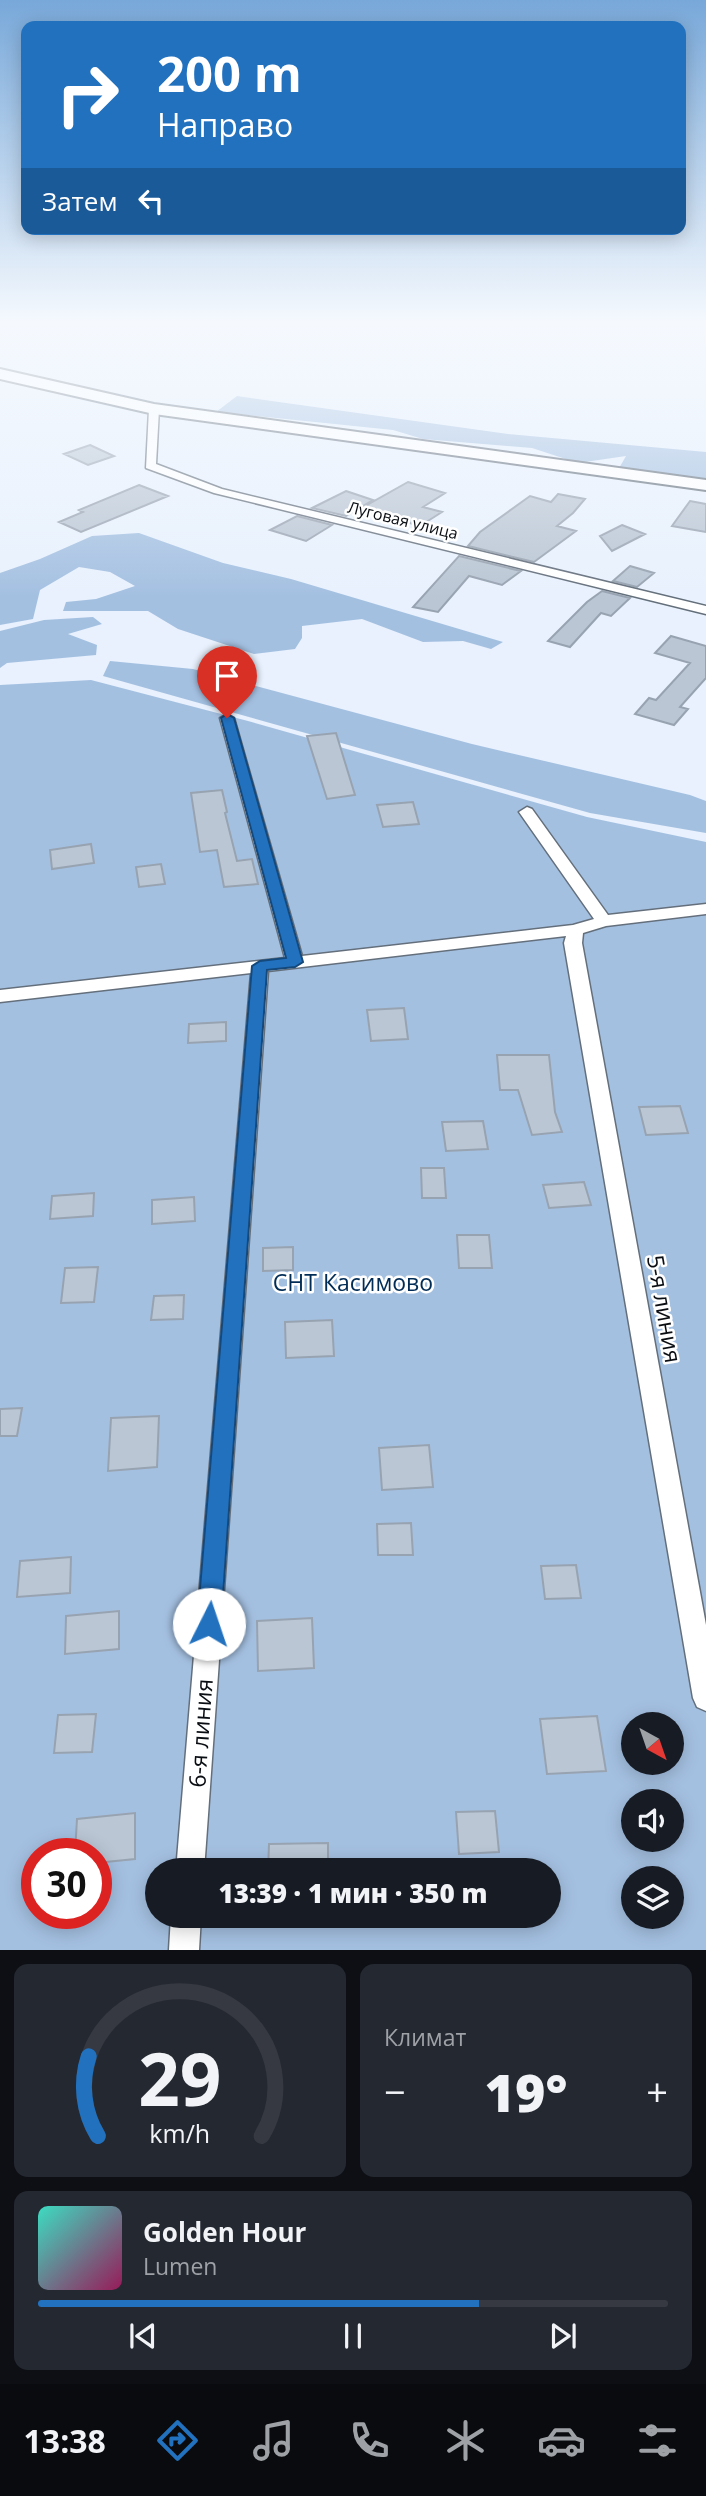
<!DOCTYPE html>
<html lang="ru">
<head>
<meta charset="utf-8">
<style>
  body { margin:0; font-family:"Open Sans",sans-serif; background:#242831; color:#f1f3f6; height:100vh; display:flex; flex-direction:column; font-size:26px; white-space:nowrap }
  * { box-sizing:border-box; margin:0 }
  p { font-size:23px; color:#9ea1a6 }
  .icon { flex:none; width:38px; height:38px; fill:none; stroke:currentColor; stroke-width:2; stroke-linecap:round; stroke-linejoin:round }
  .map { position:relative; height:1950px; overflow:hidden }
  .details { display:flex; flex-direction:column; gap:14px; padding:14px; background:#0d0f14; flex:1 }
  .details>* { flex:none }
  .hud { position:absolute; left:21px; top:21px; width:665px; height:214px; border-radius:14px; box-shadow:0 4px 18px #0003; background:#2171bf; color:#fff; overflow:hidden }
  .needle { width:46px; rotate:140deg }
  .controls { position:absolute; left:621px; top:1712px; display:grid; gap:14px }
  .controls a { display:grid; place-items:center; width:63px; height:63px; border-radius:50%; background:#171b24; box-shadow:0 4px 18px #0003; font-size:35px }
  .speed { position:absolute; left:21px; top:1838px; display:flex; gap:14px; font-size:35px; font-weight:700; text-align:center }
  .speed>* { display:grid; place-content:center; width:91px; height:91px; border-radius:50%; background:#171b24; box-shadow:0 4px 18px #0003; line-height:1 }
  .speed .limit { border:10px solid #d22; background:#fff; color:#111 }
  .pin { position:absolute; display:grid; place-items:center; width:60px; height:60px; color:#fff; margin:-72px -30px; border-radius:50% 50% 50% 0; rotate:-45deg; box-shadow:0 0 7px #0007 }
  .pin .icon { rotate:45deg }
  .me { position:absolute; width:77px; margin:-38px; rotate:4deg; stroke-linejoin:round; filter:drop-shadow(0 0 5px #0008) }
  .turn { display:flex; align-items:center; gap:24px; height:147px; padding:0 21px; font-size:32px }
  .turn .icon { width:91px; height:91px; stroke-width:2.5 }
  .turn b { display:block; font-size:49px; line-height:60px }
  .then { display:flex; align-items:center; height:66px; padding:0 21px; background:#0003; gap:14px; font-size:26px }
  .big { font-size:52px; font-weight:800; line-height:1.1 }
  .details .widget { flex:1; display:flex; flex-direction:column; justify-content:center; gap:10px; min-width:0; padding:0 24px; border-radius:14px; background:#242831 }
  .details .dial { align-items:center; gap:0 }
  .dial svg { height:182px; overflow:visible; fill:none; stroke:#363941; stroke-width:7; stroke-linecap:round; text-anchor:middle }
  .dial text { fill:#f1f3f6; stroke:none }
  .song { display:flex; align-items:center; gap:21px }
  .cover { width:84px; height:84px; border-radius:10px; background:linear-gradient(135deg,hsl(170 70% 55%),hsl(330 70% 35%)) }
  .played { height:7px; border-radius:4px; background:linear-gradient(90deg,#2171bf 70%,#363941 70%) }
  .keys { display:flex; justify-content:space-around; direction:ltr }
  .heat { display:flex; justify-content:space-between; align-items:center; font-size:38px; direction:ltr }
  .details .tiles { flex:1; display:grid; gap:14px; grid-template-columns:1fr 1fr }
  .widget:last-child { grid-column:span 2 }
  .trip { position:absolute; left:145px; top:1858px; width:416px; height:70px; border-radius:35px; background:#171b24; box-shadow:0 4px 18px #0003; font-weight:800; line-height:70px; text-align:center }
  .tabs { display:flex; height:112px; justify-content:space-around; align-items:center; background:#090b0e; color:#9ea1a6 }
  .tabs .icon { width:49px; height:49px }
  .tabs .active { color:#2171bf }
  .tabs b { font-size:32px; color:#f1f3f6 }
  .map>svg:first-child { display:block }
  .green { fill:#a4c0e1; fill-rule:evenodd }
  .building { fill:#bac6d4; stroke:#98a3b1; stroke-width:2 }
  .lines { fill:none; stroke-linecap:round; stroke-linejoin:round }
  .minor-casing { stroke:#646f7c; stroke-width:3 }
  .primary-casing { stroke:#646f7c; stroke-width:4 }
  .minor { fill:#fff; fill-rule:evenodd }
  .primary { fill:#fff; fill-rule:evenodd }
  .route { fill:#2171bf; stroke:#15497c; stroke-width:2 }
  .labels { text-anchor:middle; stroke-width:5; stroke-linejoin:round; paint-order:stroke }
  .far-street-label { font-size:16px; fill:#0a0e13; stroke:#fff }
  .near-park-label { font-size:23px; fill:#012c55; stroke:#fff }
  .near-street-label { font-size:23px; fill:#0a0e13; stroke:#fff }
</style>
</head>
<body>
<div class="map">
<svg width="706" height="1950" viewBox="0 0 706 1950">
  <rect width="100%" height="100%" fill="#e8f1fd"/>
  <path class="green" d="M237,396L508,434L706,452V479L618,470L626,456L578,463L532,448L423,439L393,430L216,412Z
    M139,533L223,563L291,579L503,642L491,649L463,641L423,642L362,619L302,626V638L295,649L254,654L178,629L148,611H63L66,602L96,599L135,586L110,572L79,567L40,590L33,619L0,625V573L40,559L92,536Z
    M93,617L102,624L68,634L97,645L96,655L7,663L0,668V631L44,620Z
    M110,661L193,669L472,744L690,795L706,801V833L590,813L103,676Z
    M91,680L248,721L587,817L706,842V1950H0V685ZM634,1724H672V1762H634ZM634,1801H672V1839H634ZM37,1853H96V1913H37ZM158,1871H550V1916H158ZM634,1878H672V1916H634Z"/>
  <path class="building" d="M90,445L114,456L88,465L64,454Z
    M408,482L445,493L423,507L442,512L420,526L360,509Z
    M139,485L168,496L81,532L59,522L83,512L79,510Z
    M346,491L373,500L346,516L312,508Z
    M558,494L585,499L573,513L557,526L576,531L534,562L468,546L480,532L530,496L551,502Z
    M690,501L706,504V532L672,526Z
    M297,516L332,525L306,541L270,530Z
    M622,525L645,534L612,551L600,536Z
    M459,556L521,571L502,585L469,576L438,612L413,607Z
    M630,566L654,573L637,587L613,581Z
    M602,591L630,598L611,616L601,613L570,647L548,641L587,602Z
    M671,636L706,646V678L680,707L688,709L674,725L635,714L649,698L656,700L690,663L655,653Z
    M336,733L355,795L327,799L307,736Z
    M222,790L227,812L225,813L237,861L252,859L258,884L224,887L217,850L200,852L191,793Z
    M413,802L419,824L383,827L377,805Z
    M91,844L94,863L52,869L50,850Z
    M161,864L165,884L139,887L136,867Z
    M404,1008L408,1039L371,1041L367,1010Z
    M226,1022V1041L188,1043L189,1024Z
    M497,1055H549L555,1112L562,1132L532,1135L518,1090H500Z
    M680,1106L688,1133L646,1135L639,1107Z
    M483,1121L488,1149L446,1151L442,1122Z
    M421,1168H444L446,1198H422Z
    M584,1182L591,1205L549,1208L543,1185Z
    M94,1193L93,1216L50,1219L52,1196Z
    M194,1197L195,1221L152,1224V1200Z
    M457,1235H489L492,1268H459Z
    M293,1247V1270L263,1271V1248Z
    M98,1267L94,1302L61,1303L65,1268Z
    M184,1295L183,1319L151,1320L154,1296Z
    M332,1320L334,1356L286,1358L285,1322Z
    M22,1408L17,1436H0V1409Z
    M159,1416L157,1467L108,1471L111,1418Z
    M429,1445L433,1487L382,1490L379,1448Z
    M411,1523L413,1555H378L377,1524Z
    M71,1557L70,1593L17,1597L20,1561Z
    M576,1565L581,1598L545,1599L541,1566Z
    M119,1611V1649L65,1654L66,1616Z
    M312,1618L314,1668L258,1671L257,1621Z
    M96,1714L92,1752L54,1753L58,1715Z
    M597,1716L606,1771L547,1774L540,1719Z
    M495,1811L499,1852L459,1854L456,1812Z
    M135,1813V1859L96,1863V1853H75L77,1819Z
    M328,1843V1871H268L269,1844Z"/>
  <g class="lines">
    <g class="minor-casing">
      <path id="minor" d="M154,406L159,409L156,464L222,489L706,606V614L214,493L146,468L149,409Z
        M227,714L234,718L302,956L573,925L594,919L519,812L527,807L532,809L608,915L706,904V914L606,926L583,933L582,943L706,1625V1711L697,1707L693,1698L564,943L566,936L268,971L204,1871H176L251,973L0,1002V990L285,958L220,718Z
        M171,1916H201L199,1950H169Z"/>
    </g>
    <g class="primary-casing">
      <path id="primary" d="M0,369L154,404L706,480V490L154,414L0,379Z"/>
    </g>
    <use href="#minor" class="minor"/>
    <use href="#primary" class="primary"/>
  </g>
  <linearGradient id="sky" x2="0" y2="1"><stop stop-color="#78a8d9"/><stop offset="0.54" stop-color="#f5f9fe"/><stop offset="1" stop-color="#f5f9fe" stop-opacity="0"/></linearGradient>
  <rect width="706" height="597" fill="url(#sky)"/>
  <path class="route" d="M227,714L234,718L303,962L295,967L267,970L221,1624L217,1632L209,1635L201,1632L197,1624L252,966L260,961L286,958L221,718Z"/>
  <g class="labels">
    <g class="far-street-label">
      <text transform="translate(403 520) rotate(14)" y="6">Луговая улица</text>
    </g>
    <g class="near-park-label">
      <text x="353" y="1291">СНТ Касимово</text>
    </g>
    <g class="near-street-label">
      <text transform="translate(664 1309) rotate(80)" y="8">5-я линия</text>
      <text transform="translate(201 1733) rotate(-86)" y="8">6-я линия</text>
    </g>
  </g>
</svg>
<div class="controls">
<a><svg class="needle" viewBox="-14 -14 28 28"><path d="M0-13l5 13h-10z" fill="#e53935"/><path d="M0 13l5-13h-10z" fill="#9ea1a6"/></svg></a>
<a><svg class="icon" aria-label="sound" viewBox="0 0 24 24"><path d="M4 9h4l5-4v14l-5-4H4zM17 9q2 3 0 6"/></svg></a>
<a><svg class="icon" aria-label="layers" viewBox="0 0 24 24"><path d="M12 4l9 5-9 5-9-5zM3 14l9 5 9-5"/></svg></a>
</div>
<div class="speed"><div class="limit">30</div></div>
<div class="pin" style="left:227px;top:718px;background:#d93025"><svg class="icon" aria-label="arrive" viewBox="0 0 24 24"><path d="M6 21V4h12l-3 4 3 4H6"/></svg></div>
<svg class="me" style="left:209px;top:1624px" viewBox="-20 -20 40 40"><circle r="19" fill="#fff"/><path d="M0-13L10 11 0 6-10 11z" fill="#2171bf"/></svg>
<div class="trip">13:39 · 1 мин · 350 m</div>
<div class="hud">
<div class="turn"><svg class="icon" aria-label="right" viewBox="0 0 24 24"><path d="M7 20v-9h11M14 6l5 5-5 5"/></svg><div><b>200 m</b>Направо</div></div>
<div class="then">Затем<svg class="icon" aria-label="left" viewBox="0 0 24 24"><path d="M17 20v-9H6M10 6l-5 5 5 5"/></svg></div>
</div>
</div>
<section class="details">
<div class="tiles">
<div class="widget dial"><svg viewBox="0 0 100 80">
<path d="M14 69A42 42 0 1 1 86 69"/>
<path d="M14 69A42 42 0 0 1 10 34" stroke="#2171bf"/>
<text x="50" y="56" font-size="32" font-weight="700">29</text>
<text x="50" y="72" font-size="11">km/h</text>
</svg></div>
<div class="widget"><p>Климат</p>
<div class="heat"><a>−</a><b class="big">19°</b><a>+</a></div>
</div>
<div class="widget">
<div class="song"><i class="cover"></i><div><b>Golden Hour</b><p>Lumen</p></div></div>
<div class="played"></div>
<div class="keys"><svg class="icon" aria-label="previous" viewBox="0 0 24 24"><path d="M18 5L8 12l10 7zM5 5v14"/></svg><svg class="icon" aria-label="pause" viewBox="0 0 24 24"><path d="M8 5v14M16 5v14"/></svg><svg class="icon" aria-label="next" viewBox="0 0 24 24"><path d="M6 5l10 7-10 7zM19 5v14"/></svg></div>
</div>
</div>
</section>
<nav class="tabs">
<b>13:38</b>
<svg class="icon active" aria-label="directions" viewBox="0 0 24 24"><path d="M12 3l9 9-9 9-9-9zM9 14v-3h6M13 9l2 2-2 2"/></svg>
<svg class="icon" aria-label="music" viewBox="0 0 24 24"><path d="M9 18V5l10-2v13"/><circle cx="6" cy="18" r="3"/><circle cx="16" cy="16" r="3"/></svg>
<svg class="icon" aria-label="phone" viewBox="0 0 24 24"><path d="M5 4h4l2 5-3 2q2 4 5 5l2-3 5 2v4C11 20 4 13 5 4z"/></svg>
<svg class="icon" aria-label="climate" viewBox="0 0 24 24"><path d="M12 3v18M4 7l16 10M4 17L20 7"/></svg>
<svg class="icon" aria-label="car" viewBox="0 0 24 24"><path d="M5 17H2v-5l4-1 3-4h7l3 4 3 1v5h-3M9 17h6M6 11h13"/><circle cx="7" cy="17" r="2"/><circle cx="17" cy="17" r="2"/></svg>
<svg class="icon" aria-label="filters" viewBox="0 0 24 24"><path d="M4 7h16M4 17h16"/><circle cx="9" cy="7" r="2"/><circle cx="15" cy="17" r="2"/></svg>
</nav>
</body>
</html>
